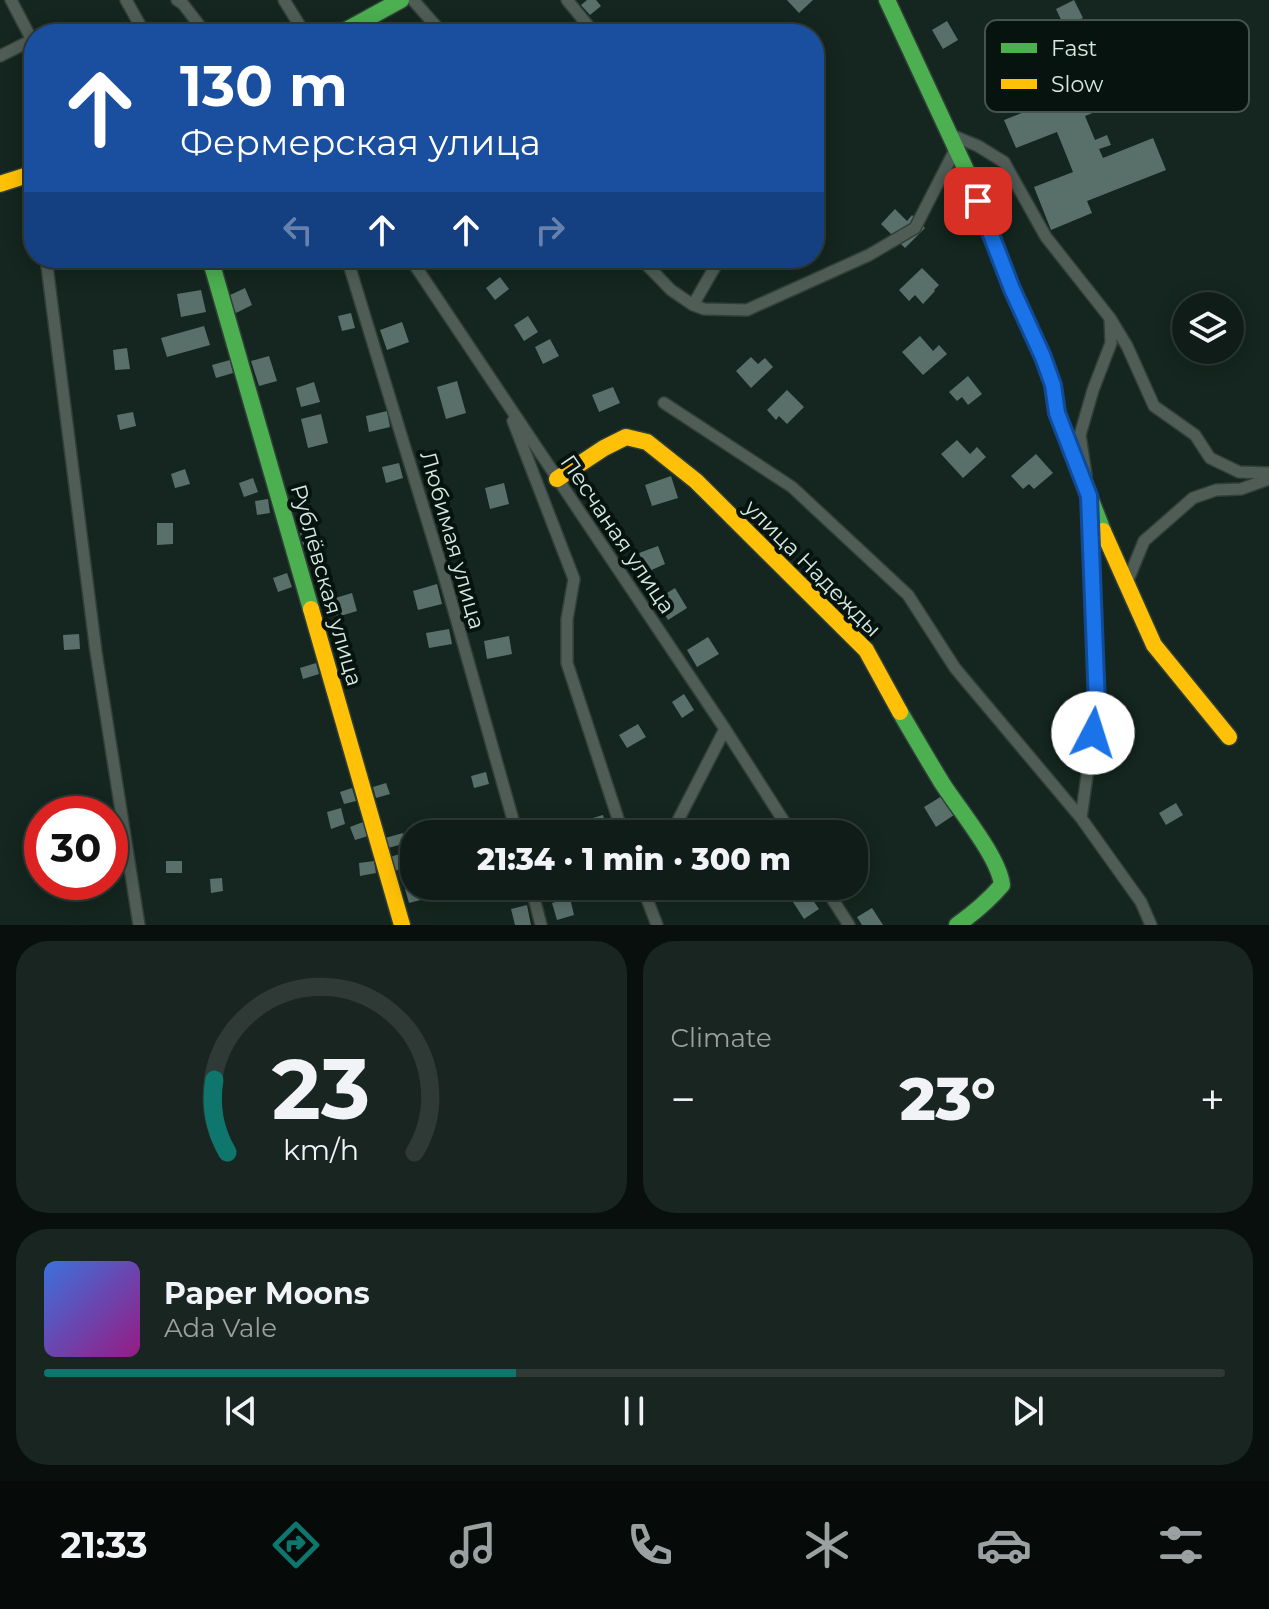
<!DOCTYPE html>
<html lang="en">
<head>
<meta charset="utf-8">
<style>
  body { margin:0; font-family:Montserrat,sans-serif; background:#182520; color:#f1f3f6; height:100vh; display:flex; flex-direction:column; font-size:30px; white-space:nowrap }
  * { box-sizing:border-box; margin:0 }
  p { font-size:26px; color:#9ba1a1 }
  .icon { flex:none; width:44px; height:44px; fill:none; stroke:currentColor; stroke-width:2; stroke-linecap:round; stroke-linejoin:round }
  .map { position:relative; height:925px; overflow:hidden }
  .details { display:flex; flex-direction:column; gap:16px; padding:16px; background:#080f0d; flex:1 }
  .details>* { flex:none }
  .banner { position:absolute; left:24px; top:24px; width:800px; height:244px; border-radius:32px; box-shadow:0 4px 20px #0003,0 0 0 2px #2f3a36; background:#1a4fa0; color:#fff; overflow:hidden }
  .controls { position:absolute; left:1172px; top:292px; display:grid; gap:16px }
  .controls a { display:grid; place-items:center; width:72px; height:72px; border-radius:50%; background:#0f1c17; box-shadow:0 4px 20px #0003,0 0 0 2px #2f3a36; font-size:40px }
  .speed { position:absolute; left:24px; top:796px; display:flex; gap:16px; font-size:40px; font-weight:700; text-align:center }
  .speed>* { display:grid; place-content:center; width:104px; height:104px; border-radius:50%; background:#0f1c17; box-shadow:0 4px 20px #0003,0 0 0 2px #2f3a36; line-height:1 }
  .speed .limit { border:12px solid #d22; background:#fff; color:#111 }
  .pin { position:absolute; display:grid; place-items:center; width:68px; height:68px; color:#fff; margin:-34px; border-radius:16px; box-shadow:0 4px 12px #0006 }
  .me { position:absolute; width:88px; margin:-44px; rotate:5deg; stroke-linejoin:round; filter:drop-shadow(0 0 6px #0008) }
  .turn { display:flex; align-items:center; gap:28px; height:168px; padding:0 24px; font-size:36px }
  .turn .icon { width:104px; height:104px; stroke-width:2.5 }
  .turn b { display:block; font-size:56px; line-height:68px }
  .lanes { display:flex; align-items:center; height:76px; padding:0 24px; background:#0003; justify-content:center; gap:40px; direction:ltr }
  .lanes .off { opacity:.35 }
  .big { font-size:60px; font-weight:800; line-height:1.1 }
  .details .tile { flex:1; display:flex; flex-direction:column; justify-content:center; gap:12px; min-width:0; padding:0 28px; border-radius:32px; background:#182520 }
  .details .dial { align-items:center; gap:0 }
  .dial svg { height:208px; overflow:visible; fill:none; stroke:#2f3a36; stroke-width:7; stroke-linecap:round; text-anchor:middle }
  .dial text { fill:#f1f3f6; stroke:none }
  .song { display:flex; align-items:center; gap:24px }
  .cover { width:96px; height:96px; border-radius:12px; background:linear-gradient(135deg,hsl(220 70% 55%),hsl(310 70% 35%)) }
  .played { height:8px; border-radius:4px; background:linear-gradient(90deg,#0f766e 40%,#2f3a36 40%) }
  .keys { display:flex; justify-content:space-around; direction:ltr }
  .heat { display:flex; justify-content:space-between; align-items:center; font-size:44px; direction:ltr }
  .details .tiles { flex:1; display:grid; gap:16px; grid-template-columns:1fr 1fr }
  .tile:last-child { grid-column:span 2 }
  .trip { position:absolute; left:400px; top:820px; width:468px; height:80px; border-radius:32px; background:#0f1c17; box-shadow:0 4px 20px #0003,0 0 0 2px #2f3a36; font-weight:800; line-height:80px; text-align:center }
  .menu { display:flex; height:128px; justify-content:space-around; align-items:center; background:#060b09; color:#9ba1a1 }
  .menu .icon { width:56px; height:56px }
  .menu .current { color:#0f766e }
  .menu b { font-size:36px; color:#f1f3f6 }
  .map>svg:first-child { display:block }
  .building { fill:#59706a }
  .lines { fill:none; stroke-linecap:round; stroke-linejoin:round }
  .street-casing { stroke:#313f39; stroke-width:14 }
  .fast-casing { stroke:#313f39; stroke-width:19 }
  .slow-casing { stroke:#313f39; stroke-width:19 }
  .street { stroke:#4f5d56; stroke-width:11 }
  .fast { stroke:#4caf50; stroke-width:16 }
  .slow { stroke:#ffc107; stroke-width:16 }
  .route-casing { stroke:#114b97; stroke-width:20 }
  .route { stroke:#1a73e8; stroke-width:14 }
  .labels { text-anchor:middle; stroke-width:8; stroke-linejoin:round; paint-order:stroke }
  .street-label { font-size:22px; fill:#d7eae1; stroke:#06130e }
  .key { fill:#06130e; stroke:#45544d; stroke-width:2 }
  .key-label { font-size:22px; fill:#d7eae1 }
</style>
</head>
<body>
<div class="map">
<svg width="1269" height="925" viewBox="0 0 1269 925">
  <rect width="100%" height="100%" fill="#14261f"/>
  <path class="building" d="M587,0H596L601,6L590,15L581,5Z
    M787,0H813L799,13Z
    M1074,0L1083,18L1064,26L1056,9Z
    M947,21L958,40L943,49L932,30Z
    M1113,77L1122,101L1085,116L1095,140L1107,135L1111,145L1099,149L1103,158L1153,138L1166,170L1087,201L1092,213L1051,230L1034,187L1073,172L1057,132L1016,148L1004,120Z
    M895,209L907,221L912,215L925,228L905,248L881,224Z
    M246,258H266L267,263L249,269Z
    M304,258H336L337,261L307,269Z
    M922,268L939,285L934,290L935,291L923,304L915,295L909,301L899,290Z
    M500,277L509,289L495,300L486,288Z
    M245,288L252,305L236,313L228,296Z
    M201,290L206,312L181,317L177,294Z
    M351,313L355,328L342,331L338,316Z
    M528,316L538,332L524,341L514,325Z
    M402,322L409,342L387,350L380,330Z
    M204,326L210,345L167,357L161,338Z
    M920,336L933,351L939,345L947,354L923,375L902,352Z
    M550,339L559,356L543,364L535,347Z
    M127,348L130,369L115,370L113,350Z
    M269,356L277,381L259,386L251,361Z
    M751,357L758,364L765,358L773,367L751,388L736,371Z
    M230,360L233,373L216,378L212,365Z
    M968,376L982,394L968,405L962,397L957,401L949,392Z
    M457,381L466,413L446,419L437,387Z
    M314,382L320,402L301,407L296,388Z
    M613,387L620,403L599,412L592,395Z
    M787,390L804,407L787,424L779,416L776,420L767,410Z
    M387,411L390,427L369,432L366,416Z
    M133,412L136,426L120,430L117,415Z
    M321,414L328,443L308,448L301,419Z
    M957,440L970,454L977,447L986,457L963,478L941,454Z
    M1036,454L1053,473L1034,489L1029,484L1023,489L1011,476Z
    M399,463L403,478L386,483L382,467Z
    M185,469L190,484L175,488L171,474Z
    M671,476L678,498L652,506L645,485Z
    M253,478L258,492L244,497L239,483Z
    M504,483L509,504L490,509L485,488Z
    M268,499L270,513L257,515L255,501Z
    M157,523H173V544L157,545Z
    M313,529L316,542L303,545L300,533Z
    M658,546L665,564L647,572L639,553Z
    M287,573L292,587L278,592L273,578Z
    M437,584L442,604L418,610L413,591Z
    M675,588L687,608L668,620L656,600Z
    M352,593L357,611L337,617L332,599Z
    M449,629L452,644L429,648L426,633Z
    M79,634L80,649L64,650L63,635Z
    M349,634L352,648L336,652L333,638Z
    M509,636L512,654L487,659L484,641Z
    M708,637L719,654L697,667L687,650Z
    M316,663L319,674L303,679L300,668Z
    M684,694L694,710L682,718L672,702Z
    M638,724L646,737L627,748L619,735Z
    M486,772L489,784L474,788L471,776Z
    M386,783L390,794L376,798L373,787Z
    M352,788L356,801L344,804L340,792Z
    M942,796L954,815L936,827L924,807Z
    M1176,803L1183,815L1166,825L1159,813Z
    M341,808L345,824L331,829L327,812Z
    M603,815L609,834H590L586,820Z
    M363,822L368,836L355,840L350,827Z
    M403,833L406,843L388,848L385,838Z
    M406,852L410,866L395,871L390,857Z
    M166,861H182V873H166Z
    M374,861L376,873L360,876L359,863Z
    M222,878L223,891L211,893L210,879Z
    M419,886H429L432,897L409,903L405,889Z
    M806,890L819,909L804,919L791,899Z
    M570,898L574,915L557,920L552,903Z
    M527,905L531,925H515L511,909Z
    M872,908L883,925H862L857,917Z"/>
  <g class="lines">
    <g class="street-casing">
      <path id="street" d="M11,0L34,44
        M126,0L145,34
        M177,0L183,4L206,34
        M284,0L305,34
        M413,0L443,34
        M567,0L595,34
        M0,56L32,40
        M949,134L978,146L1004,162L1046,237L1110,318L1111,343L1093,390L1080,435L1086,475
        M46,258L96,652L139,925
        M347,258L443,572L517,834
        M410,258L725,729L792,834
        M640,258L671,290L693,305L704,309L747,310L869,255L915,228L956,148
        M693,305L720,258
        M1110,318L1127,346L1154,406L1195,435L1210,458L1239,472L1269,473
        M664,403L792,487L908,595L955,668L1081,818L1141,902L1151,925
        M513,421L574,579L567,619V663L623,834
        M1126,585L1144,541L1193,498L1216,490L1241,489L1269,479
        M1081,818L1097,705L1089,508
        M671,834L725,729
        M531,886L541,925
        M642,886L657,925
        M824,886L849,925"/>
    </g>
    <g class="fast-casing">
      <path id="fast" d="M887,0L967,172L1012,289L1043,357L1053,385L1057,413L1103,531
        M339,34L401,0
        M210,258L311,609
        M900,712C914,736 928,760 942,783C958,808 999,857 1002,885C989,900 974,913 957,925"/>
    </g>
    <g class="slow-casing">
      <path id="slow" d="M0,184L34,173
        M557,479L604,448L626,437L647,442L696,481L866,650L900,712
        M1103,531L1154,645L1229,737
        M311,609L402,925"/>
    </g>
    <use href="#street" class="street"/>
    <use href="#fast" class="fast"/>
    <use href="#slow" class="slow"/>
  </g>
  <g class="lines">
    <g class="route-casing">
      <path id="route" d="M978,201L1012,289L1043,357L1053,385L1057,413L1089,496L1097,705L1093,733"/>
    </g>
    <use href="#route" class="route"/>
  </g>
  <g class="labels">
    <g class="street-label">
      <text transform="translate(618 534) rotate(56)" y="8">Песчаная улица</text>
      <text transform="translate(453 540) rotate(74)" y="8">Любимая улица</text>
      <text transform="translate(813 568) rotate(45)" y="8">улица Надежды</text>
      <text transform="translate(327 585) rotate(74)" y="8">Рублёвская улица</text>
    </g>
  </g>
  <rect x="985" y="20" width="264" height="92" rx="12" class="key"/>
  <rect x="1001" y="43" width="36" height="10" fill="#4caf50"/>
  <rect x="1001" y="79" width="36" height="10" fill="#ffc107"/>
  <g class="key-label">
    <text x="1051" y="56">Fast</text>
    <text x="1051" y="92">Slow</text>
  </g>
</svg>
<div class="controls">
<a><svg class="icon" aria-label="layers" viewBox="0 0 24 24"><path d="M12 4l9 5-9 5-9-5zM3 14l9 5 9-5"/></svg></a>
</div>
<div class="speed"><div class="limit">30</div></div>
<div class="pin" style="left:978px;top:201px;background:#d93025"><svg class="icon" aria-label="arrive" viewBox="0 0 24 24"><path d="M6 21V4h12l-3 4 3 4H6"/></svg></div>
<svg class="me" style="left:1093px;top:733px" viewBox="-20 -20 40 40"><circle r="19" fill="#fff"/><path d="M0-13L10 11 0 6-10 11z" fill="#1a73e8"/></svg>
<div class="trip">21:34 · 1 min · 300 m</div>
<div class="banner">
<div class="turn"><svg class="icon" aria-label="ahead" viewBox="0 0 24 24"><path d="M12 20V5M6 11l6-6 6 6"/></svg><div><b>130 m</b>Фермерская улица</div></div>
<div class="lanes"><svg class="icon off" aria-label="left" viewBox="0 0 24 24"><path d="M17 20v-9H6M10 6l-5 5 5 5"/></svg><svg class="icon" aria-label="ahead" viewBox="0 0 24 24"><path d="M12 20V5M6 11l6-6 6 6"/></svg><svg class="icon" aria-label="ahead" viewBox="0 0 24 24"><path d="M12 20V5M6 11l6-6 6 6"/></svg><svg class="icon off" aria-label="right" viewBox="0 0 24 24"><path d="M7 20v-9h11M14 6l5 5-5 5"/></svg></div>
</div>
</div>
<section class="details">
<div class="tiles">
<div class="tile dial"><svg viewBox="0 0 100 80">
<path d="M14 69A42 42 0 1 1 86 69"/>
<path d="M14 69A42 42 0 0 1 9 41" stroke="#0f766e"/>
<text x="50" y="56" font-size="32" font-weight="700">23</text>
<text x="50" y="72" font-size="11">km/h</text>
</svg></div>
<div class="tile"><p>Climate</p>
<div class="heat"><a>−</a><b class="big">23°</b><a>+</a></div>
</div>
<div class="tile">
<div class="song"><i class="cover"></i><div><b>Paper Moons</b><p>Ada Vale</p></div></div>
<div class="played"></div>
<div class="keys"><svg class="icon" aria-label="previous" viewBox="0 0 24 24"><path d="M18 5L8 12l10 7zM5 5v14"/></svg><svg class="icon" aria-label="pause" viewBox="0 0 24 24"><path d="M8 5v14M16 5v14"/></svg><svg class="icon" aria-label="next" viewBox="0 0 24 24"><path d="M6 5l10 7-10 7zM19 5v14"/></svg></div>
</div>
</div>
</section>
<nav class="menu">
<b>21:33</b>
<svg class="icon current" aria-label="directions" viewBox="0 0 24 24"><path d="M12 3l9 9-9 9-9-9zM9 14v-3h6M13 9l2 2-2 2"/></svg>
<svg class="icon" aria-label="music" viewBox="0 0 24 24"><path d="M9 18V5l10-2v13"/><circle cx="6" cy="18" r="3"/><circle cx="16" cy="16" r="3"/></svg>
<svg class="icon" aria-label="phone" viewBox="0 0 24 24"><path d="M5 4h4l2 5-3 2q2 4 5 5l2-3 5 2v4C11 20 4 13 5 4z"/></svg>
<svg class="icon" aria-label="climate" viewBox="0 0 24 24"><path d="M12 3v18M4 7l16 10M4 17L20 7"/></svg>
<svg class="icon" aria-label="car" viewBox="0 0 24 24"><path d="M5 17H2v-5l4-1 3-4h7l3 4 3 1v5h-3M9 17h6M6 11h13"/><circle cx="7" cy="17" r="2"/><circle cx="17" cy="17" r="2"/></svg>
<svg class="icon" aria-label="filters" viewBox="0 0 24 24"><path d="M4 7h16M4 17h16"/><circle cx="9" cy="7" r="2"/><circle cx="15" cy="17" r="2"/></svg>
</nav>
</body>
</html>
